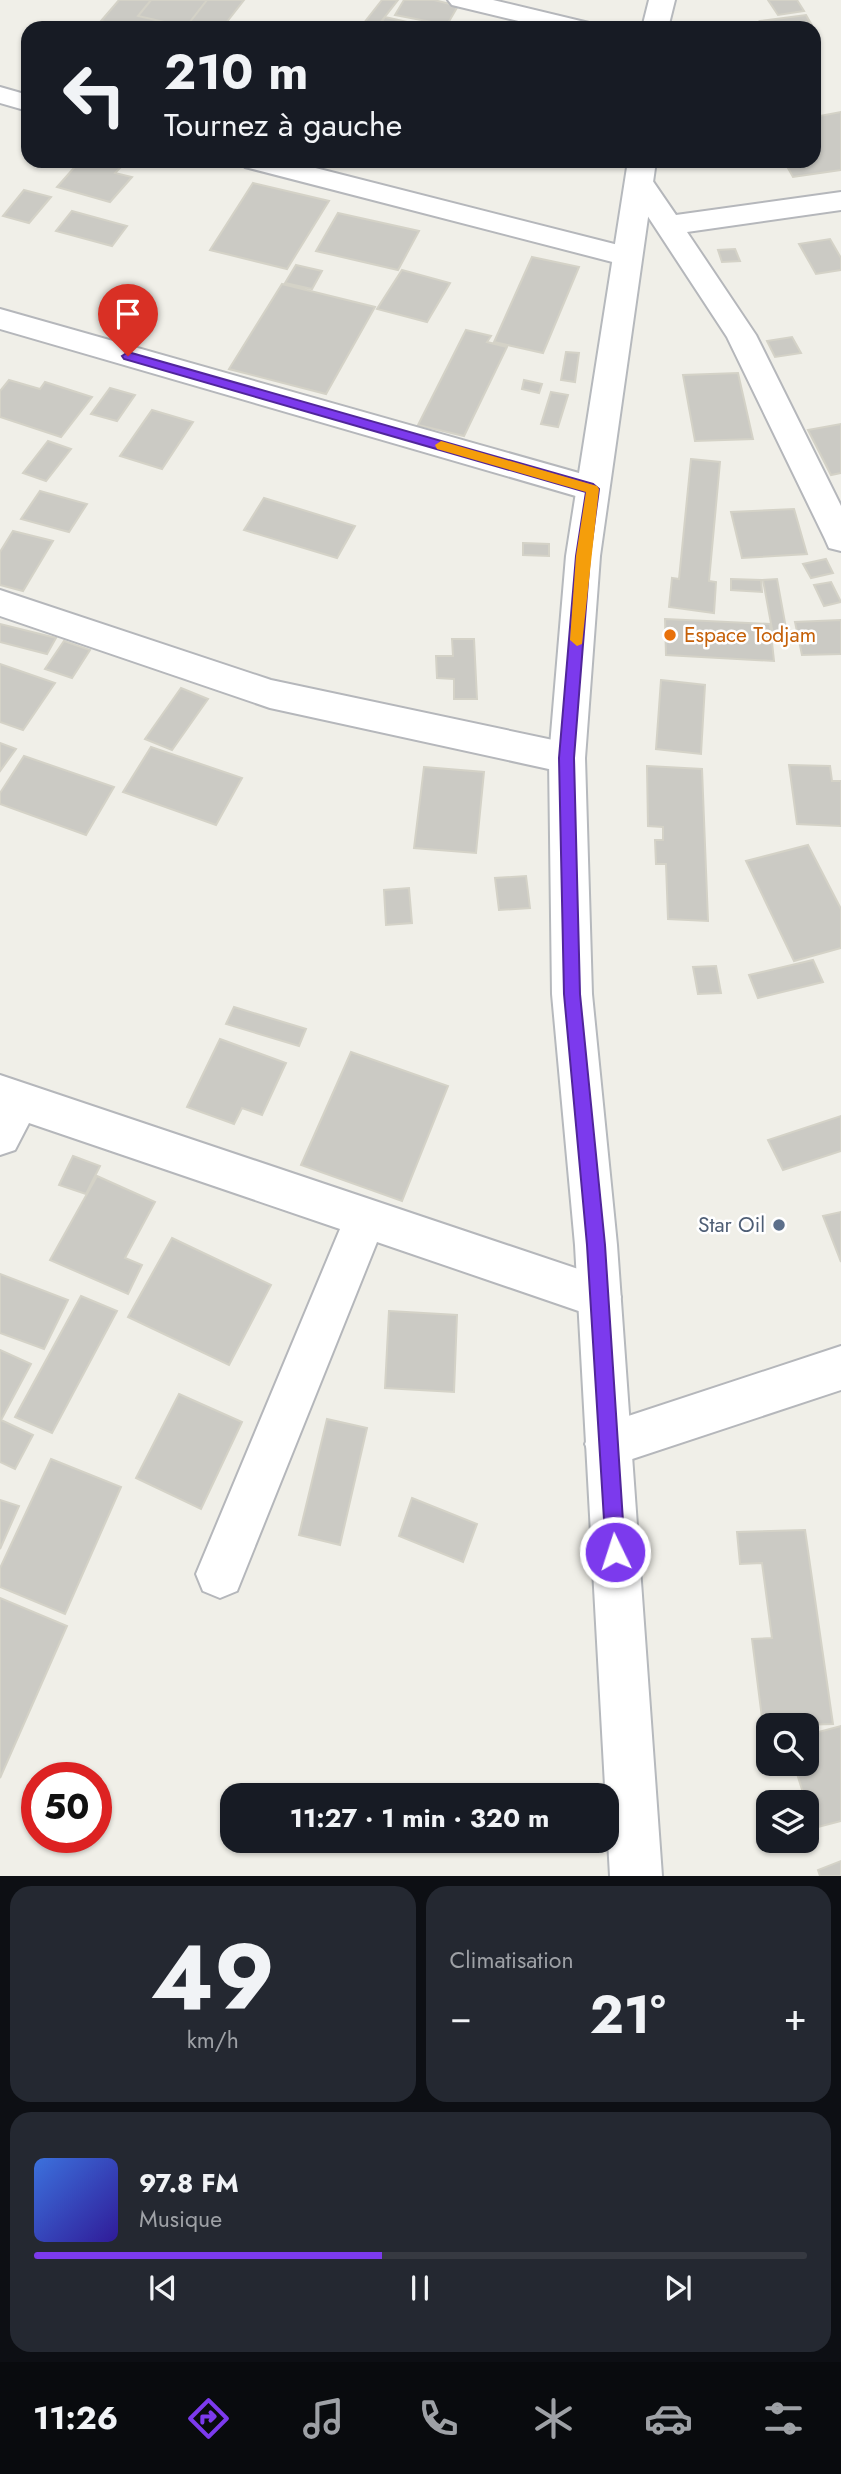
<!DOCTYPE html>
<html lang="fr">
<head>
<meta charset="utf-8">
<style>
  body { margin:0; font-family:Jost,sans-serif; background:#242831; color:#f1f3f6; height:100vh; display:flex; flex-direction:column; font-size:26px; white-space:nowrap }
  * { box-sizing:border-box; margin:0 }
  p { font-size:23px; color:#9ea1a6 }
  .icon { flex:none; width:38px; height:38px; fill:none; stroke:currentColor; stroke-width:2; stroke-linecap:round; stroke-linejoin:round }
  .map { position:relative; height:1876px; overflow:hidden }
  .sheet { display:flex; flex-direction:column; gap:10px; padding:10px; background:#0d0f14; flex:1 }
  .sheet>* { flex:none }
  .hud { position:absolute; left:21px; top:21px; width:800px; height:147px; border-radius:21px; box-shadow:0 2px 5px #0004; background:#171b24; color:#f1f3f6; overflow:hidden }
  .controls { position:absolute; left:756px; top:1713px; display:grid; gap:14px }
  .controls a { display:grid; place-items:center; width:63px; height:63px; border-radius:14px; background:#171b24; box-shadow:0 2px 5px #0004; font-size:35px }
  .speed { position:absolute; left:21px; top:1762px; display:flex; gap:14px; font-size:35px; font-weight:700; text-align:center }
  .speed>* { display:grid; place-content:center; width:91px; height:91px; border-radius:50%; background:#171b24; box-shadow:0 2px 5px #0004; line-height:1 }
  .speed .limit { border:10px solid #d22; background:#fff; color:#111 }
  .pin { position:absolute; display:grid; place-items:center; width:60px; height:60px; color:#fff; margin:-72px -30px; border-radius:50% 50% 50% 0; rotate:-45deg; box-shadow:0 0 7px #0007 }
  .pin .icon { rotate:45deg }
  .me { position:absolute; width:77px; margin:-38px; rotate:356deg; stroke-linejoin:round; filter:drop-shadow(0 0 5px #0008) }
  .turn { display:flex; align-items:center; gap:24px; height:147px; padding:0 28px; font-size:32px }
  .turn .icon { width:91px; height:91px; stroke-width:2.5 }
  .turn b { display:block; font-size:49px; line-height:60px }
  .big { font-size:52px; font-weight:700; line-height:1.1 }
  .sheet .card { flex:1; display:flex; flex-direction:column; justify-content:center; gap:10px; min-width:0; padding:0 24px; border-radius:21px; background:#242831 }
  .sheet .dial { align-items:center; gap:0 }
  .dial b { font-size:91px; line-height:1 }
  .song { display:flex; align-items:center; gap:21px }
  .cover { width:84px; height:84px; border-radius:10px; background:linear-gradient(135deg,hsl(220 70% 55%),hsl(250 70% 35%)) }
  .played { height:7px; border-radius:4px; background:linear-gradient(90deg,#7c3aed 45%,#363941 45%) }
  .keys { display:flex; justify-content:space-around; direction:ltr }
  .heat { display:flex; justify-content:space-between; align-items:center; font-size:38px; direction:ltr }
  .sheet .tiles { flex:1; display:grid; gap:10px; grid-template-columns:1fr 1fr }
  .card:last-child { grid-column:span 2 }
  .trip { position:absolute; left:220px; top:1783px; width:399px; height:70px; border-radius:21px; background:#171b24; box-shadow:0 2px 5px #0004; font-weight:700; line-height:70px; text-align:center }
  .dock { display:flex; height:112px; justify-content:space-around; align-items:center; background:#090b0e; color:#9ea1a6 }
  .dock .icon { width:49px; height:49px }
  .dock .current { color:#7c3aed }
  .dock b { font-size:32px; color:#f1f3f6 }
  .map>svg:first-child { display:block }
  .building { fill:#cbcac4; stroke:#d4d2c7; stroke-width:2 }
  .lines { fill:none; stroke-linecap:round; stroke-linejoin:round }
  .minor-casing { stroke:#b5b7bb; stroke-width:4 }
  .secondary-casing { stroke:#b6b9bd; stroke-width:4 }
  .minor { fill:#fff; fill-rule:evenodd }
  .secondary { fill:#fff; fill-rule:evenodd }
  .route { fill:#7c3aed; stroke:#51269a; stroke-width:2 }
  .slow { fill:#f59e0b }
  .food-dot { fill:#e8710a; stroke:#fff; stroke-width:2.5 }
  .service-dot { fill:#5c6f8a; stroke:#fff; stroke-width:2.5 }
  .labels { text-anchor:middle; stroke-width:5; stroke-linejoin:round; paint-order:stroke }
  .food-label { font-size:21px; fill:#c56008; stroke:#fff; text-anchor:start }
  .service-label { font-size:21px; fill:#4e5e75; stroke:#fff; text-anchor:end }
</style>
</head>
<body>
<div class="map">
<svg width="841" height="1876" viewBox="0 0 841 1876">
  <rect width="100%" height="100%" fill="#f0efe8"/>
  <path class="building" d="M119,0H151L138,16L186,27L129,28L101,21Z
    M151,0H207L186,27L138,16Z
    M207,0H244L222,28L186,27Z
    M382,0H398L376,28H360Z
    M404,0H434L458,6L447,25L395,15Z
    M768,0H797L804,11L778,15Z
    M806,15L813,27L765,28L760,21Z
    M385,17L407,22L404,28H378Z
    M841,112V170L793,177L784,161H814V117Z
    M80,161H105L122,166L115,173L132,177L110,202L57,187Z
    M253,183L329,201L287,269L210,250Z
    M24,190L51,197L29,223L3,216Z
    M72,211L127,226L112,246L56,231Z
    M338,213L419,231L398,270L316,251Z
    M830,239L841,258V270L816,274L799,244Z
    M735,249L740,261L722,262L718,250Z
    M532,257L579,267L543,353L494,342Z
    M296,265L322,271L312,289L285,283Z
    M402,270L450,283L427,322L377,309Z
    M282,284L375,307L326,394L229,369Z
    M466,330L491,336L487,342L507,347L464,436L418,425Z
    M792,337L801,353L775,357L767,341Z
    M566,352L579,353L575,382L561,380Z
    M738,373L753,439L695,441L683,375Z
    M9,380L40,389L45,382L92,397L61,437L0,417V391Z
    M524,380L542,384L539,393L522,389Z
    M110,388L135,395L117,421L91,414Z
    M551,392L568,395L558,427L541,424Z
    M152,410L193,422L162,469L120,456Z
    M841,424V473L831,475L808,430Z
    M48,441L71,449L46,481L23,473Z
    M691,459L720,462L709,581L716,582L714,613L669,607L672,578L679,579Z
    M40,491L87,504L69,532L21,519Z
    M264,498L355,526L337,558L244,530Z
    M794,509L807,554L742,558L731,512Z
    M13,531L53,541L23,591L0,585V552Z
    M523,543L549,544V556L523,555Z
    M826,559L833,573L811,578L803,564Z
    M731,579L761,580L762,592L731,590Z
    M777,579L788,639L774,640L763,580Z
    M831,582L841,602L824,606L814,585Z
    M665,619L770,624L774,661L666,655Z
    M841,620V654L802,655L795,622Z
    M0,624L56,638L47,654L0,642Z
    M452,639H474L477,699H454V679L437,678L436,656H453Z
    M64,641L90,650L72,678L45,669Z
    M0,664L55,683L23,730L0,722Z
    M661,680L705,685L701,754L656,749Z
    M181,688L208,699L172,750L145,739Z
    M0,743L16,749L0,771Z
    M151,747L242,778L216,825L123,792Z
    M24,756L114,787L86,835L0,804V793Z
    M789,765L830,766L832,781H841V826L797,824Z
    M647,766L702,769L708,921L668,919L666,864H656L655,840H663V827L648,826Z
    M424,767L484,772L476,853L414,848Z
    M808,845L841,909V948L794,961L746,861Z
    M526,876L530,908L499,910L495,878Z
    M409,888L412,923L386,925L384,890Z
    M813,960L823,982L758,998L749,975Z
    M716,966L721,993L698,994L693,967Z
    M234,1007L306,1029L299,1046L226,1024Z
    M220,1039L286,1063L262,1115L242,1108L234,1124L187,1107Z
    M351,1052L448,1086L402,1201L301,1165Z
    M841,1116V1151L783,1170L768,1140Z
    M73,1156L100,1166L86,1194L59,1185Z
    M97,1176L155,1202L125,1258L142,1265L128,1294L50,1260Z
    M841,1212V1262L823,1216Z
    M172,1238L271,1285L229,1365L128,1317Z
    M0,1274L68,1300L44,1349L0,1333Z
    M81,1296L117,1311L52,1433L15,1417Z
    M389,1311L457,1315L454,1392L385,1388Z
    M0,1350L31,1364L1,1420L33,1435L15,1469L0,1462Z
    M179,1394L242,1422L201,1509L136,1478Z
    M327,1419L367,1428L340,1545L299,1535Z
    M51,1459L121,1487L65,1614L0,1587V1568Z
    M412,1498L477,1524L463,1562L399,1536Z
    M0,1500L19,1506L0,1549Z
    M805,1530L833,1724L763,1726L752,1639L772,1638L762,1563L740,1564L737,1532Z
    M0,1598L67,1626L0,1778Z
    M841,1726V1821L814,1828L794,1764H807V1735Z
    M841,1861V1876H820L818,1870Z"/>
  <g class="lines">
    <g class="minor-casing">
      <path id="minor" d="M448,0H493L589,23L593,28H548L452,5Z
        M0,87L28,95V111L0,103Z
        M241,161H288L638,250L642,257L638,264L628,266L245,167Z
        M640,174L650,177L676,215L841,192V210L687,232L756,335L841,506V551L829,548L825,539L727,337L626,183L630,177Z
        M0,309L593,477L604,481L609,489L604,497L593,501L0,329Z
        M0,590L271,680L567,743L580,748L585,758L580,768L567,773L270,708L0,616Z
        M0,1075L599,1276L614,1282L621,1297L614,1312L599,1318L377,1242L237,1591L220,1598L203,1591L196,1574L340,1229L29,1123L15,1150L0,1155Z
        M841,1346V1390L608,1467L592,1460L585,1444L592,1428Z"/>
    </g>
    <g class="secondary-casing">
      <path id="secondary" d="M649,0H675L668,28H642Z
        M628,161H656L600,556L585,758L592,994L617,1245L662,1876H610L575,1245L552,994L549,758L566,556Z"/>
    </g>
    <use href="#minor" class="minor"/>
    <use href="#secondary" class="secondary"/>
  </g>
  <path class="route" d="M128,352L593,484L599,489L590,556L574,758L580,994L605,1245L625,1552L622,1559L615,1562L608,1559L606,1552L587,1245L564,994L559,758L576,556L586,492L124,359L122,356Z"/>
  <path class="slow" d="M441,441L597,486L599,489L582,644L577,646L570,640L576,556L586,492L437,449L435,445Z"/>
  <circle class="food-dot" cx="670" cy="635" r="7"/>
  <circle class="service-dot" cx="779" cy="1225" r="7"/>
  <g class="labels">
    <g class="food-label">
      <text x="684" y="642">Espace Todjam</text>
    </g>
    <g class="service-label">
      <text x="765" y="1232">Star Oil</text>
    </g>
  </g>
</svg>
<div class="controls">
<a><svg class="icon" aria-label="search" viewBox="0 0 24 24"><circle cx="10" cy="10" r="6"/><path d="M15 15l6 6"/></svg></a>
<a><svg class="icon" aria-label="layers" viewBox="0 0 24 24"><path d="M12 4l9 5-9 5-9-5zM3 14l9 5 9-5"/></svg></a>
</div>
<div class="speed"><div class="limit">50</div></div>
<div class="pin" style="left:128px;top:356px;background:#d93025"><svg class="icon" aria-label="arrive" viewBox="0 0 24 24"><path d="M6 21V4h12l-3 4 3 4H6"/></svg></div>
<svg class="me" style="left:615px;top:1552px" viewBox="-20 -20 40 40"><circle r="17" fill="#7c3aed" stroke="#fff" stroke-width="3"/><path d="M0-11L8 9 0 5-8 9z" fill="#fff"/></svg>
<div class="trip">11:27 · 1 min · 320 m</div>
<div class="hud">
<div class="turn"><svg class="icon" aria-label="left" viewBox="0 0 24 24"><path d="M17 20v-9H6M10 6l-5 5 5 5"/></svg><div><b>210 m</b>Tournez à gauche</div></div>
</div>
</div>
<section class="sheet">
<div class="tiles">
<div class="card dial"><b>49</b><p>km/h</p></div>
<div class="card"><p>Climatisation</p>
<div class="heat"><a>−</a><b class="big">21°</b><a>+</a></div>
</div>
<div class="card">
<div class="song"><i class="cover"></i><div><b>97.8 FM</b><p>Musique</p></div></div>
<div class="played"></div>
<div class="keys"><svg class="icon" aria-label="previous" viewBox="0 0 24 24"><path d="M18 5L8 12l10 7zM5 5v14"/></svg><svg class="icon" aria-label="pause" viewBox="0 0 24 24"><path d="M8 5v14M16 5v14"/></svg><svg class="icon" aria-label="next" viewBox="0 0 24 24"><path d="M6 5l10 7-10 7zM19 5v14"/></svg></div>
</div>
</div>
</section>
<nav class="dock">
<b>11:26</b>
<svg class="icon current" aria-label="directions" viewBox="0 0 24 24"><path d="M12 3l9 9-9 9-9-9zM9 14v-3h6M13 9l2 2-2 2"/></svg>
<svg class="icon" aria-label="music" viewBox="0 0 24 24"><path d="M9 18V5l10-2v13"/><circle cx="6" cy="18" r="3"/><circle cx="16" cy="16" r="3"/></svg>
<svg class="icon" aria-label="phone" viewBox="0 0 24 24"><path d="M5 4h4l2 5-3 2q2 4 5 5l2-3 5 2v4C11 20 4 13 5 4z"/></svg>
<svg class="icon" aria-label="climate" viewBox="0 0 24 24"><path d="M12 3v18M4 7l16 10M4 17L20 7"/></svg>
<svg class="icon" aria-label="car" viewBox="0 0 24 24"><path d="M5 17H2v-5l4-1 3-4h7l3 4 3 1v5h-3M9 17h6M6 11h13"/><circle cx="7" cy="17" r="2"/><circle cx="17" cy="17" r="2"/></svg>
<svg class="icon" aria-label="filters" viewBox="0 0 24 24"><path d="M4 7h16M4 17h16"/><circle cx="9" cy="7" r="2"/><circle cx="15" cy="17" r="2"/></svg>
</nav>
</body>
</html>
